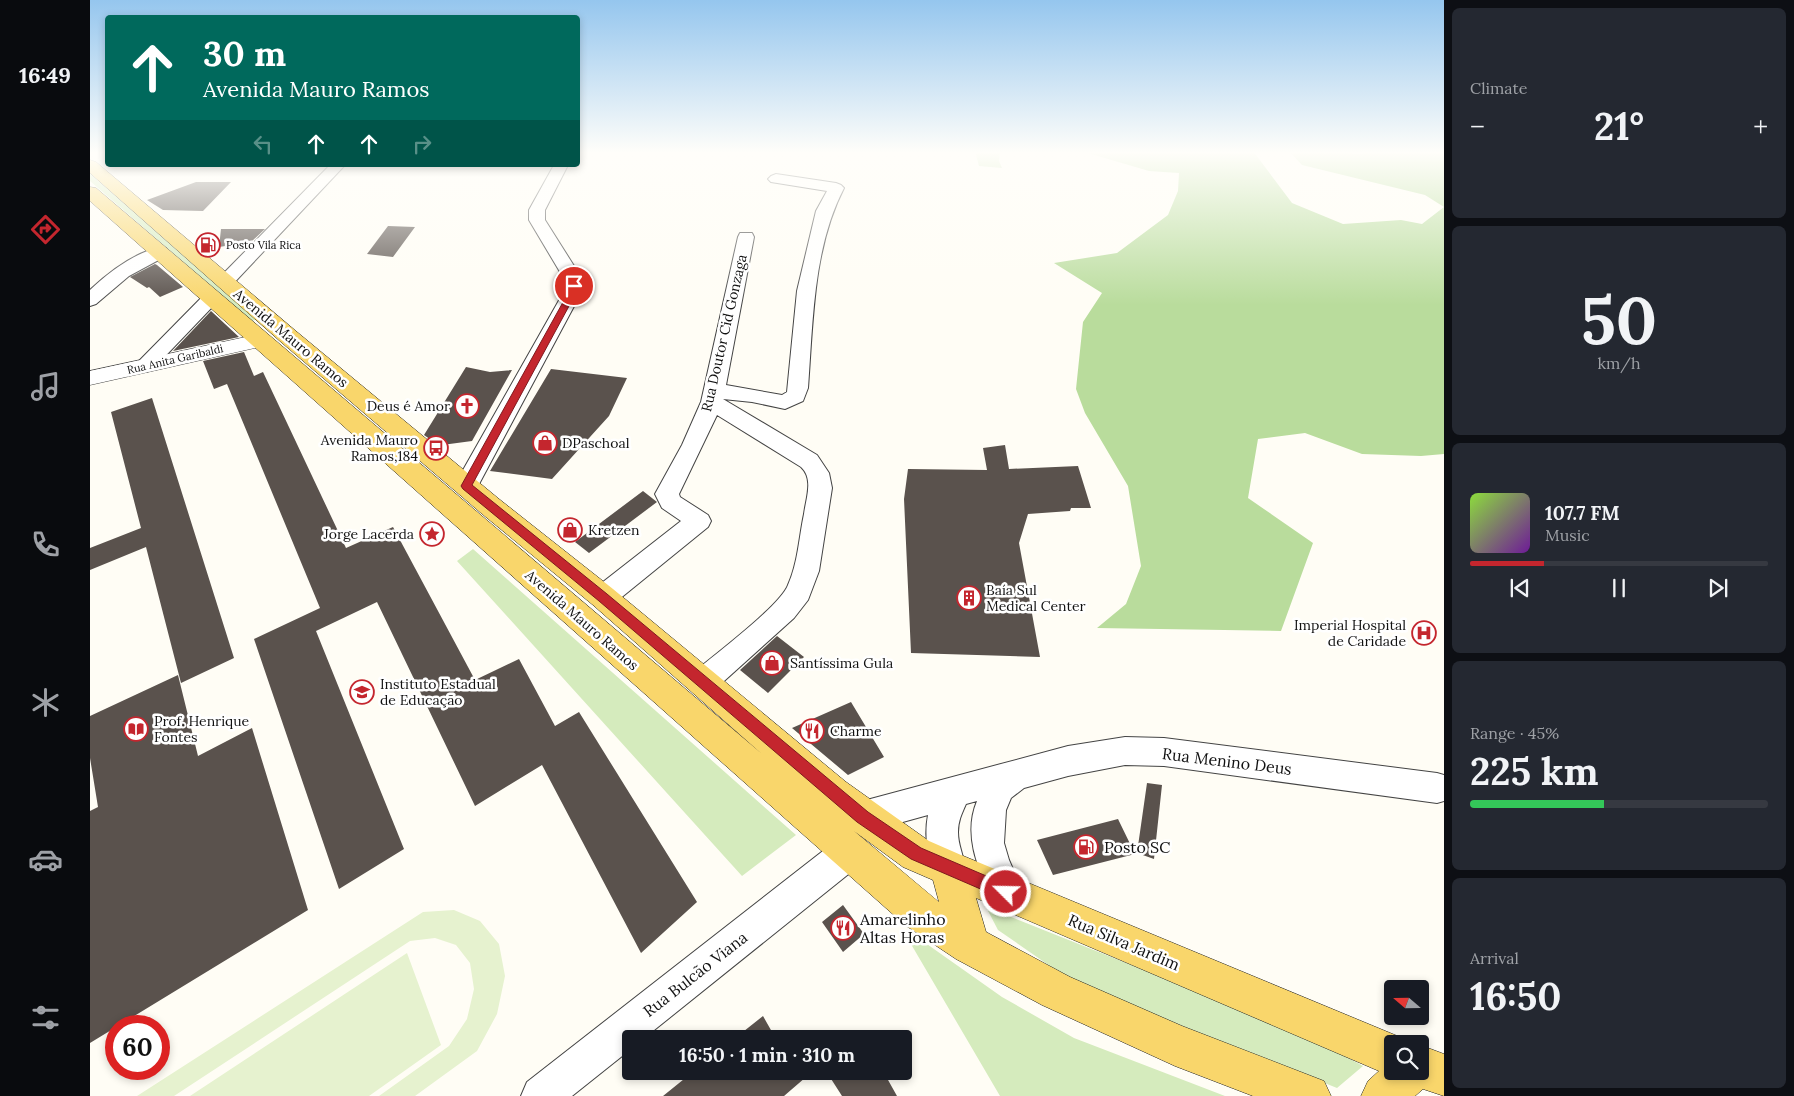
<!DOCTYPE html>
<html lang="en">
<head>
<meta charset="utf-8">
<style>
  body { margin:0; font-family:Lora,serif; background:#242831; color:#f1f3f6; height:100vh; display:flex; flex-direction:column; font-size:19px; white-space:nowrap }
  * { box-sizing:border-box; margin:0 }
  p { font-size:16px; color:#9ea1a6 }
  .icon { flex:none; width:28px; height:28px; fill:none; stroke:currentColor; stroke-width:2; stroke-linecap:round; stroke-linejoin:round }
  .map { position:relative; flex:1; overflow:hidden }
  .details { display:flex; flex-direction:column; gap:8px; padding:8px; background:#0d0f14; width:350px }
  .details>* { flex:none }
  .banner { position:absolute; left:15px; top:15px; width:475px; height:152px; border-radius:5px; box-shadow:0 2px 8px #0003; background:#00695c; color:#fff; overflow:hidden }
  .needle { width:32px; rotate:290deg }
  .fabs { position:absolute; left:1294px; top:980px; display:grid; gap:10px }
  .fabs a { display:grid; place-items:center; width:45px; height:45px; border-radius:5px; background:#171b24; box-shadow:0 2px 8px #0003; font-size:25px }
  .speed { position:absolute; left:15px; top:1015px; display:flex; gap:10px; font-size:25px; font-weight:700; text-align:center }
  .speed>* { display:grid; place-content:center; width:65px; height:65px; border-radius:50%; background:#171b24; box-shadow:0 2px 8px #0003; line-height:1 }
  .speed .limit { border:8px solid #d22; background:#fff; color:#111 }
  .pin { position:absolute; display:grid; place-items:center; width:42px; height:42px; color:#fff; margin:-21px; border:2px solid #fff; border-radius:50%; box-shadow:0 1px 5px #0007 }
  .me { position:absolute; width:55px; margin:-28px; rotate:293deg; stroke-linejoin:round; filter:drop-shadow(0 0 4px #0008) }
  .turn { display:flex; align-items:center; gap:18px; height:105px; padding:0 15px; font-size:22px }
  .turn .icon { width:65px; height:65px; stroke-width:2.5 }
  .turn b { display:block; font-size:35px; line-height:42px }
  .lanes { display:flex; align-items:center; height:48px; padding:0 15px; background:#0003; justify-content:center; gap:25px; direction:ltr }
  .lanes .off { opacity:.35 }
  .big { font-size:38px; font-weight:800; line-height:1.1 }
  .details .card { flex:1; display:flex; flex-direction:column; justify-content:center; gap:8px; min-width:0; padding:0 18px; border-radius:8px; background:#242831 }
  .details .dial { align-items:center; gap:0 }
  .dial b { font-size:65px; line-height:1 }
  .song { display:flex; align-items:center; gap:15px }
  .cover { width:60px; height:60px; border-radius:8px; background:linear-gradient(135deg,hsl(90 70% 55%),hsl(280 70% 35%)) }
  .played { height:5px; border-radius:2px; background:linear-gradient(90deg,#c4262e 25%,#363941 25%) }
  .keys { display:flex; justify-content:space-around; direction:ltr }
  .heat { display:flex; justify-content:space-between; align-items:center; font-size:28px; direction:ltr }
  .charge { height:8px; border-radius:4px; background:linear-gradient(90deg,#34c759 45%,#363941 0) }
  .trip { position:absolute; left:532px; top:1030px; width:290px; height:50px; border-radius:5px; background:#171b24; box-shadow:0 2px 8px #0003; font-weight:800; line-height:50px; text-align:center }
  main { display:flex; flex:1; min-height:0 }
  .dock { display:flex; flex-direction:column; width:90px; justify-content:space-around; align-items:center; background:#090b0e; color:#9ea1a6 }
  .dock .icon { width:35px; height:35px }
  .dock .on { color:#c4262e }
  .dock b { font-size:22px; color:#f1f3f6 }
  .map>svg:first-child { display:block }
  .green { fill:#d5ebbd }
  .forest { fill:#b9dc9c }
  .pitch { fill:#e6f2cf }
  .building { fill:#5a524d }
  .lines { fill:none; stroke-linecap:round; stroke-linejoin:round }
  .minor-casing { stroke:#444; stroke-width:2 }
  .tertiary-casing { stroke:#444; stroke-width:1 }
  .primary-casing { stroke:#222; stroke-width:1 }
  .minor { fill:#fff; fill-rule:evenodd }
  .tertiary { fill:#fff; fill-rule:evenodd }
  .primary { fill:#f9d66b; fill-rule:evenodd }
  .route { fill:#c4262e; stroke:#7f191e }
  .labels { text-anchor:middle; stroke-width:5; stroke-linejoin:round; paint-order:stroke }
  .far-poi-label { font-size:11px; fill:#111; stroke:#fff; text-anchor:start }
  .far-street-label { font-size:11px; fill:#111; stroke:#fff }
  .street-label { font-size:14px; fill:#111; stroke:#fff }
  .poi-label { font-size:14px; fill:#111; stroke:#fff; text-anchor:start }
  .near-street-label { font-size:16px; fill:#111; stroke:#fff }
  .near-poi-label { font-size:16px; fill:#111; stroke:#fff; text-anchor:start }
</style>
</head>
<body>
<main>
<nav class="dock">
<b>16:49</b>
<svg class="icon on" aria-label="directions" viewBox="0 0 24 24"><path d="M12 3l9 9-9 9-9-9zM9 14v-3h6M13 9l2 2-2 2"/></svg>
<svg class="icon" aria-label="music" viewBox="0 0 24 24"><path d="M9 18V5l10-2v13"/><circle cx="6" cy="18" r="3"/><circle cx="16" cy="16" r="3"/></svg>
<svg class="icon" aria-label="phone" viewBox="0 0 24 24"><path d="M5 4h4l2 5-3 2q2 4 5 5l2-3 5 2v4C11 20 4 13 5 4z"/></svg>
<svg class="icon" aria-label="climate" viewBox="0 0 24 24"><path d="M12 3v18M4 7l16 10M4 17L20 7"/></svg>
<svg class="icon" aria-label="car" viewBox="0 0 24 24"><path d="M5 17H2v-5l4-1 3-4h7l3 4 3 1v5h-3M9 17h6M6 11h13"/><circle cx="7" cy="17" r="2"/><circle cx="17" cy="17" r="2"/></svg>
<svg class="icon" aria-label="filters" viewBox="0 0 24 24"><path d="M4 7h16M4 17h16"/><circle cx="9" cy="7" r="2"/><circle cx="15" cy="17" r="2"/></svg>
</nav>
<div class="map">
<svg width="1354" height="1096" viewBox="0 0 1354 1096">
  <rect width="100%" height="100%" fill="#fffdf5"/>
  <path class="green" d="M0,174L166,318L165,320L161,321L0,181Z
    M383,549L706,835L652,876L367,561Z
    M896,907L1217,1035L1273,1066L1247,1088L983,982L908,930Z
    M818,939L834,942L912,997L984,1038L1135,1096H910Z"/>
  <path class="forest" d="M885,151H910L909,161L912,168L889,166Z
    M991,151H1163L1202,203L1253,224L1311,220L1332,224L1354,207L1335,195L1212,165L1199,151H1254L1265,154L1300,151H1354V454L1331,456L1272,454L1215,433L1168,439L1158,498L1223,543L1191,631L1007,628L1036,604L1051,566L1038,486L995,413L986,389L993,322L1012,293L964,263L1027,253L1078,215L1088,191L1089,173L1059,171Z"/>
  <path class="pitch" d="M364,910L390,921L409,944L415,976L407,1014L387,1051L325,1096H289L359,1046L377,1019L384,989L380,963L366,945L345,938L320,941L84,1096H47L333,912Z
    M317,953L351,1045L279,1096H100Z"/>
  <path class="building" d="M106,182H141L113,211L73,210L57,200Z
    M298,226L325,227L303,257L277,254Z
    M131,229H175L161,242L129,247Z
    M65,264L67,265L93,287L70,297L59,287L57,288L40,277Z
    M121,311L149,337L83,351Z
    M154,352L164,376L173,372L256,548L303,527L385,680L429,659L465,726L489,712L607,902L551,953L452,765L385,806L287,602L226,631L314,849L249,889L164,639L230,608L137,384L124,389L113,361Z
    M376,367L400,372L422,370L382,441L352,445L344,442L334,435Z
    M461,369L537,378L519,416L462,479L400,471Z
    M62,398L144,658L91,683L56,547L0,570V548L51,528L21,412Z
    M915,445L919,469L988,466L1001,508H981L980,511L938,514L929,543L950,657L821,653L814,499L818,469L897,470L893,448Z
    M553,491L567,502L499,553L485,542Z
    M687,636L714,657L678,693L650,670Z
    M88,675L108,756L162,728L218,910L0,1043V811L8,807L0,758V716Z
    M761,702L794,757L758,775L702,728Z
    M1057,783L1072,785L1064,859L1047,853Z
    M1028,819L1045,854L963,875L947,840Z
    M753,905L774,934L753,952L732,922Z
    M673,1016L686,1039H644Z
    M604,1071H723L694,1096H573Z
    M736,1071H793L807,1096H752Z"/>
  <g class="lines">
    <g class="minor-casing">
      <path id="minor" d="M240,165H255L141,286L135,287L129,286L126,282L129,278Z
        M464,165H478L455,210V220L491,277L493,286L490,295L388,486L384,492L376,494L368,492L364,486L472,295L475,286L473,277L439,220V210Z
        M686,174L746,183L751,185L754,188C723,248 723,321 718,388L713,401L695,409L662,402L633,399L727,455L739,473L742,488L729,571L718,600L704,618L623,691L613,695L603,691L599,682L603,673C623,656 690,606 698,585C708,563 709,537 714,514C716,498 724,479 711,467L627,415L589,494L590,497L618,515L621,521L618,527L522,605L513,608L504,605L500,597L504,589L591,521L572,508L565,494L592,445L611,402L648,237L650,233H662L664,237L636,385L692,395L697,392L707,291L726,211L737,191L681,182L678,179L681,176Z
        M70,247L76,248L79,252L76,256L39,276L6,304L0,306V290C19,272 44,253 70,247Z
        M121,293L127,294L130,298L127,302L62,370L55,372L48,370L45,366L48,362L115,294Z
        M1035,737L1074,738L1347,773L1354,775V801L1347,803L1074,766L1035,765L978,776L934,788L921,798L916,810L914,843L919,860L933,892L928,904L916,909L904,904C890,872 872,837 887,801L876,804C872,813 868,821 868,832C868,852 879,858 870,880L858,885L846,880C838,860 834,836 838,815L773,833L762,828L757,817L762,806L773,801L978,746Z
        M759,835L771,840L776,852L771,864L553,1039H541V1049L482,1096H431L437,1082L747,840Z"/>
    </g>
    <g class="tertiary-casing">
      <path id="tertiary" d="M170,334L178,335L181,340L178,345L0,385V371Z"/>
    </g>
    <g class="primary-casing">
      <path id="primary" d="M0,160L6,162L207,332L409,499L523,589L756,782L839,841L871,855L1317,1040L1319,1044H1302V1071H1330V1045L1354,1054V1096L1333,1089L1325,1096H1271L1278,1081L1289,1071L886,898L896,932L980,977L1092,1026L1234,1081L1241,1096H1163L1085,1066L952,1005L866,959L815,925L0,201V187L6,188L672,754L503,605L391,513L191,342L0,173ZM764,831L813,867L843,880L849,902Z"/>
    </g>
    <use href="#minor" class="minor"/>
    <use href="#tertiary" class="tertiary"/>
    <use href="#primary" class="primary"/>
  </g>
  <linearGradient id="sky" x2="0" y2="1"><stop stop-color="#95c6ee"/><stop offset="0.5" stop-color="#fffefa"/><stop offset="1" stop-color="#fffefa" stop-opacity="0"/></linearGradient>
  <rect width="1354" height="305" fill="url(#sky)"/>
  <path class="route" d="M484,283L488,286L485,295L382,485L517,594L778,812L831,848L922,887L924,892L922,898L916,900L821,859L767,822L509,601L373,489L371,486L477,295L480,286Z"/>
  <defs>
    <g id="fuel-ring" transform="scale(1.25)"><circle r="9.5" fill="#fff" stroke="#c4262e" stroke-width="1.5"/><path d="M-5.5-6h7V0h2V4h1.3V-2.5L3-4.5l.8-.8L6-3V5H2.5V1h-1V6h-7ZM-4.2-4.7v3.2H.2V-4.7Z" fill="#c4262e"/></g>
    <g id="church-ring" transform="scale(1.25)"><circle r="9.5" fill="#fff" stroke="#c4262e" stroke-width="1.5"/><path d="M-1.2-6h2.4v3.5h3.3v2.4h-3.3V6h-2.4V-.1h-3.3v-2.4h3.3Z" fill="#c4262e"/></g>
    <g id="shop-ring" transform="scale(1.25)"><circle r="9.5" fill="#fff" stroke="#c4262e" stroke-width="1.5"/><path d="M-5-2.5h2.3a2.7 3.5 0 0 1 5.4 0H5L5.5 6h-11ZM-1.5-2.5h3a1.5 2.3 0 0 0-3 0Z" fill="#c4262e"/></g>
    <g id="bus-ring" transform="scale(1.25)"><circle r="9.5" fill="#fff" stroke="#c4262e" stroke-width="1.5"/><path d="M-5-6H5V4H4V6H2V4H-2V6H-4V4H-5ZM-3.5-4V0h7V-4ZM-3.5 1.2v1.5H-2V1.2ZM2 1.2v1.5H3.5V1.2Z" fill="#c4262e"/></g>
    <g id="sight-ring" transform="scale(1.25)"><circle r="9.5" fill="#fff" stroke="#c4262e" stroke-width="1.5"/><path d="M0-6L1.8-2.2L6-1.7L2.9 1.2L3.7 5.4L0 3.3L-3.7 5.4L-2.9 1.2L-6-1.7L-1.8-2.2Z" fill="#c4262e"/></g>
    <g id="building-ring" transform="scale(1.25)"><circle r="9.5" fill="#fff" stroke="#c4262e" stroke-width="1.5"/><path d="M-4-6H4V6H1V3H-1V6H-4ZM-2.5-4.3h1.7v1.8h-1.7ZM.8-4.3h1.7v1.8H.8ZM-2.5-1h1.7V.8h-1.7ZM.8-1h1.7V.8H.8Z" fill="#c4262e"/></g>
    <g id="hospital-ring" transform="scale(1.25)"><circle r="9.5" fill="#fff" stroke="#c4262e" stroke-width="1.5"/><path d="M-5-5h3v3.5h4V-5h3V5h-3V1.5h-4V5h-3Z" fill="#c4262e"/></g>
    <g id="school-ring" transform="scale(1.25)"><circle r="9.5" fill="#fff" stroke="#c4262e" stroke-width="1.5"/><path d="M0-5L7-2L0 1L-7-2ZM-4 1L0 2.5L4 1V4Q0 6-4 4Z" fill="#c4262e"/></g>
    <g id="library-ring" transform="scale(1.25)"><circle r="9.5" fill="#fff" stroke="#c4262e" stroke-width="1.5"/><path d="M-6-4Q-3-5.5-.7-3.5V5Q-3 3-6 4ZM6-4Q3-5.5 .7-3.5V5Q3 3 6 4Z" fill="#c4262e"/></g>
    <g id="restaurant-ring" transform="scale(1.25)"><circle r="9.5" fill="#fff" stroke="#c4262e" stroke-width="1.5"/><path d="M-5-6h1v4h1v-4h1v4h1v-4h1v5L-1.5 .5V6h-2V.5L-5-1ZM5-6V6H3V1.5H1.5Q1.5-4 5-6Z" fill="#c4262e"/></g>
  </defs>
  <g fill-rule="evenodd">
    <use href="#fuel-ring" x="118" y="245"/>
    <use href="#church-ring" x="377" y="406"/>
    <use href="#shop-ring" x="455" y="443"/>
    <use href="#bus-ring" x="346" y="448"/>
    <use href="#shop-ring" x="480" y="530"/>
    <use href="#sight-ring" x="342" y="534"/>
    <use href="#building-ring" x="879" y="598"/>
    <use href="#hospital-ring" x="1334" y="633"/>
    <use href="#shop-ring" x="682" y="663"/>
    <use href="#school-ring" x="272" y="692"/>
    <use href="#library-ring" x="46" y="729"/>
    <use href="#restaurant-ring" x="722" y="731"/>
    <use href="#fuel-ring" x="996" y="847"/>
    <use href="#restaurant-ring" x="753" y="928"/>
  </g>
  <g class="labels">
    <g class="far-poi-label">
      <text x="136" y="249">Posto Vila Rica</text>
    </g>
    <g class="far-street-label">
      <text transform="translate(85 359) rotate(-13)" y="4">Rua Anita Garibaldi</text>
    </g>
    <g class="street-label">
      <text transform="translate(634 333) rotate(-77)" y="5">Rua Doutor Cid Gonzaga</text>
      <text transform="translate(201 338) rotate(40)" y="5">Avenida Mauro Ramos</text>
      <text transform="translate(492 620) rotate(41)" y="5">Avenida Mauro Ramos</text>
    </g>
    <g class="poi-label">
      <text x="360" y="411" text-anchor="end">Deus é Amor</text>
      <text x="328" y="445" text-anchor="end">Avenida Mauro<tspan x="328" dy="16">Ramos,184</tspan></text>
      <text x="472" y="448">DPaschoal</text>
      <text x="498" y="535">Kretzen</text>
      <text x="324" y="539" text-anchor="end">Jorge Lacerda</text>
      <text x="896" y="595">Baía Sul<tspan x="896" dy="16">Medical Center</tspan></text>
      <text x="1316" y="630" text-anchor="end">Imperial Hospital<tspan x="1316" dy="16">de Caridade</tspan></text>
      <text x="700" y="668">Santíssima Gula</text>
      <text x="290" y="689">Instituto Estadual<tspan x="290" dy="16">de Educação</tspan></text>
      <text x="64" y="726">Prof. Henrique<tspan x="64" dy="16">Fontes</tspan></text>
      <text x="740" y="736">Charme</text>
    </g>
    <g class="near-street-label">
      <text transform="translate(1137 761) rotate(7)" y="6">Rua Menino Deus</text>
      <text transform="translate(1034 942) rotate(23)" y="6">Rua Silva Jardim</text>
      <text transform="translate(605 974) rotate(-38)" y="6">Rua Bulcão Viana</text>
    </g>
    <g class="near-poi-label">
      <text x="1014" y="853">Posto SC</text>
      <text x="770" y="925">Amarelinho<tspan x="770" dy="18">Altas Horas</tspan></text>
    </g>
  </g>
</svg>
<div class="fabs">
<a><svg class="needle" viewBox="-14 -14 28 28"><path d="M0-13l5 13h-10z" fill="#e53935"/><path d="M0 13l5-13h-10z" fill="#9ea1a6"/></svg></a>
<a><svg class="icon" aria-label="search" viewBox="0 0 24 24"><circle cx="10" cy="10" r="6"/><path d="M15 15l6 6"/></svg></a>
</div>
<div class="speed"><div class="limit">60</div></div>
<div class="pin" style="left:484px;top:286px;background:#d93025"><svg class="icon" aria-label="arrive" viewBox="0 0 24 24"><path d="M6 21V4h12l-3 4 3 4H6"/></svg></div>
<svg class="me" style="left:916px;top:892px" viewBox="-20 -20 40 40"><circle r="17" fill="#c4262e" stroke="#fff" stroke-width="3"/><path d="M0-11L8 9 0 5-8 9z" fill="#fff"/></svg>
<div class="trip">16:50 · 1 min · 310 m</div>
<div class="banner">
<div class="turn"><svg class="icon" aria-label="ahead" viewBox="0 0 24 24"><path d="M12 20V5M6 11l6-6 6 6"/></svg><div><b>30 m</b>Avenida Mauro Ramos</div></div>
<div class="lanes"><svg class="icon off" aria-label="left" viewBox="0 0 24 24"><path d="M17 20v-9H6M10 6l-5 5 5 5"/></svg><svg class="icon" aria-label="ahead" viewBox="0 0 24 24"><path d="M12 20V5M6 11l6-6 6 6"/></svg><svg class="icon" aria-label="ahead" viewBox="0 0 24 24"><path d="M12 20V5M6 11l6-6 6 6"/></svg><svg class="icon off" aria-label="right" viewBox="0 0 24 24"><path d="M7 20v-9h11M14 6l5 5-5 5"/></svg></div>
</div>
</div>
<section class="details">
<div class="card"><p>Climate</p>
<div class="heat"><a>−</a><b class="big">21°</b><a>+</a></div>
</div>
<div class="card dial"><b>50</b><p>km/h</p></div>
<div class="card">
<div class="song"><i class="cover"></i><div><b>107.7 FM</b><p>Music</p></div></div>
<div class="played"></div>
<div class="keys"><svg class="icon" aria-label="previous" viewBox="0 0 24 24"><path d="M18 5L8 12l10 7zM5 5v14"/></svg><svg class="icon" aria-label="pause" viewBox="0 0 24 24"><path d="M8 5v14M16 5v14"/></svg><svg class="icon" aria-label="next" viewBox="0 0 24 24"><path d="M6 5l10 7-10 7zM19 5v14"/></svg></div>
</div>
<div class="card"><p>Range · 45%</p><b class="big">225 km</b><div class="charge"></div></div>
<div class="card"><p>Arrival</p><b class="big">16:50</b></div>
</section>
</main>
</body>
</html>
